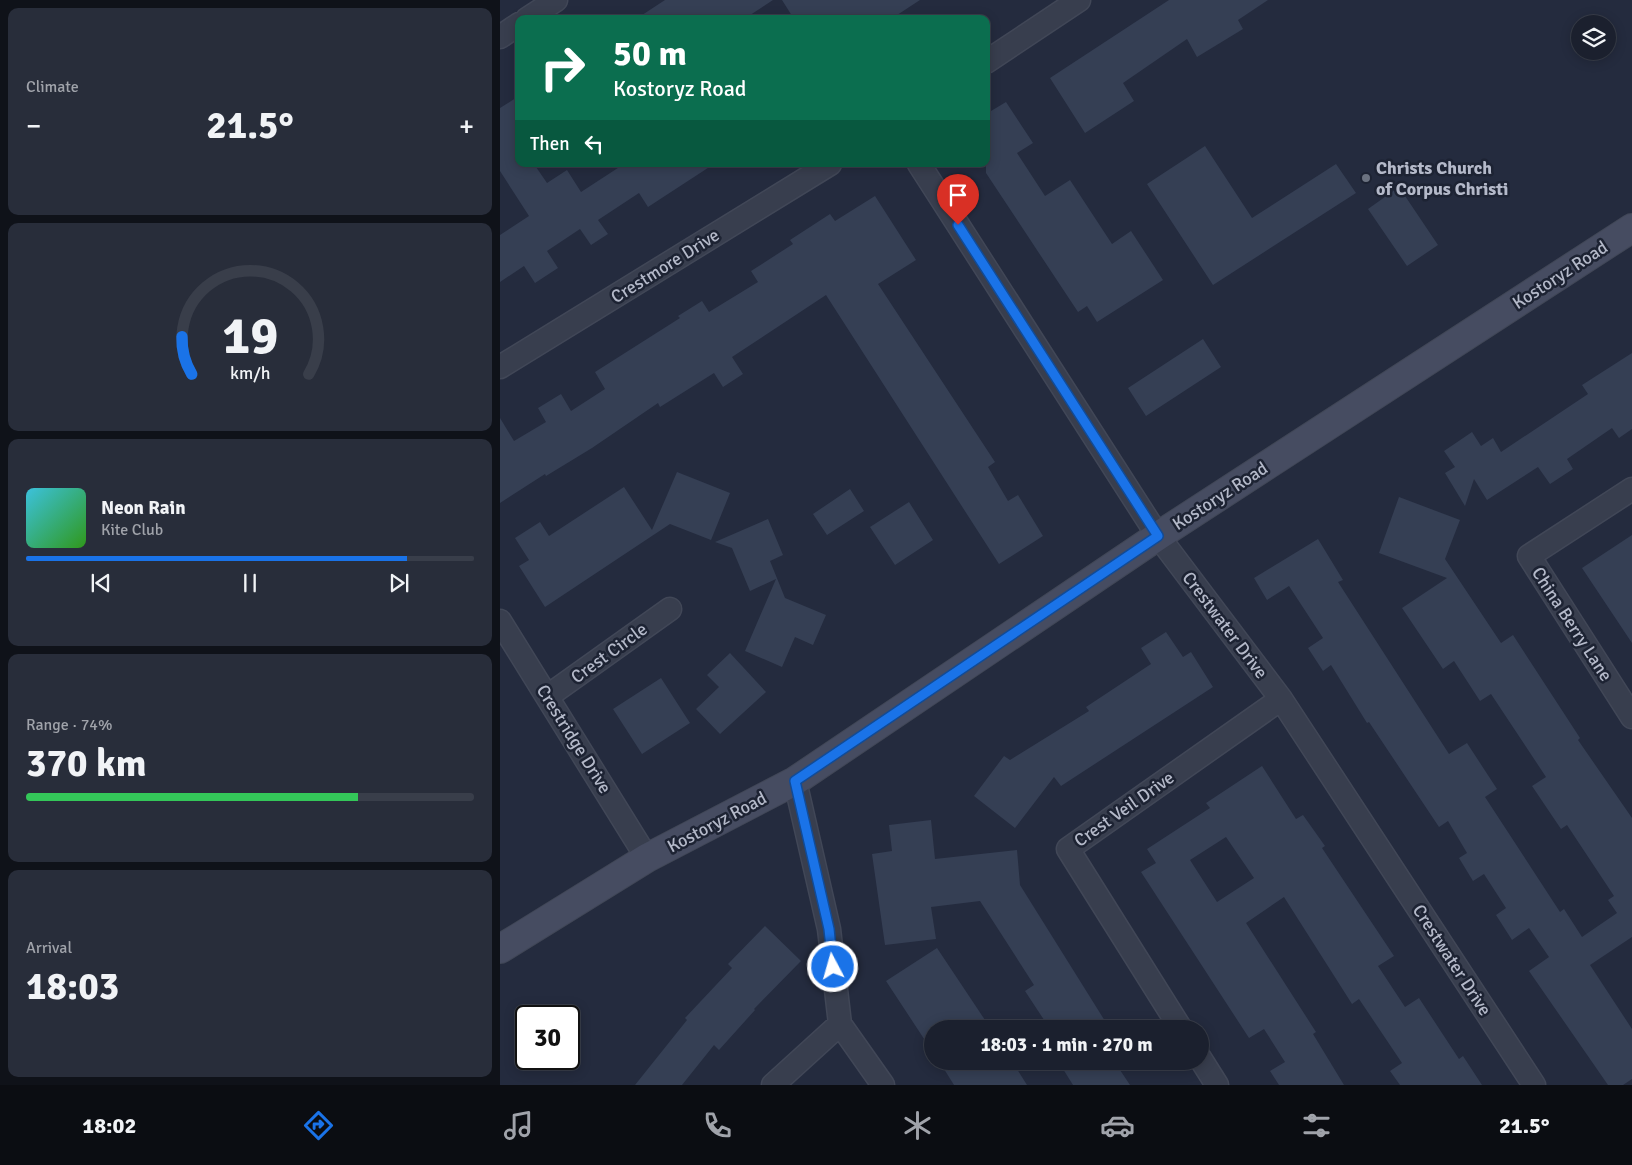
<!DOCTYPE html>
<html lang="en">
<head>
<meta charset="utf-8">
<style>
  body { margin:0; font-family:Signika,sans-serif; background:#282d3a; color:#f1f3f6; height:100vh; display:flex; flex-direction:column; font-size:19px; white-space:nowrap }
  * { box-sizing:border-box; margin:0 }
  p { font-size:16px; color:#a0a3aa }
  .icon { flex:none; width:28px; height:28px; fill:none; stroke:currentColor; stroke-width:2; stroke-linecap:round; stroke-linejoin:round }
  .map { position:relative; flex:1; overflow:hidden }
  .panel { display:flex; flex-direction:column; gap:8px; padding:8px; background:#0f1219; width:500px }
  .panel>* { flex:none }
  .top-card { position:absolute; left:15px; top:15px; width:475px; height:152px; border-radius:10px; box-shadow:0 2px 12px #0003,0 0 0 1px #393e4a; background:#0b6e4f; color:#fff; overflow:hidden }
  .buttons { position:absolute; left:1071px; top:15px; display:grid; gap:10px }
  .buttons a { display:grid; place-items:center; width:45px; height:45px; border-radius:50%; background:#1b202e; box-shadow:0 2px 12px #0003,0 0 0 1px #393e4a; font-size:25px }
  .speed { position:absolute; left:15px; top:1005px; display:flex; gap:10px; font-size:25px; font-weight:700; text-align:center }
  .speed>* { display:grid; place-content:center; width:65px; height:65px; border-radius:50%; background:#1b202e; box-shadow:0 2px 12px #0003,0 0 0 1px #393e4a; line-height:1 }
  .speed .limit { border:2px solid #111; border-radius:8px; background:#fff; color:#111 }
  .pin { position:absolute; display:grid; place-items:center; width:42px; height:42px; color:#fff; margin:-51px -21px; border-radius:50% 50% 50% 0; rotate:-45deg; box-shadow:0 0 5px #0007 }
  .pin .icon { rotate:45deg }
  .me { position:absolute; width:55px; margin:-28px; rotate:354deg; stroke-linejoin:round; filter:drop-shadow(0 0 4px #0008) }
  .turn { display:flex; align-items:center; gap:18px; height:105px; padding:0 15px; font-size:22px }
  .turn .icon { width:65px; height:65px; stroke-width:2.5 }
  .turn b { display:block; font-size:35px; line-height:42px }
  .then { display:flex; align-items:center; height:48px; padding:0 15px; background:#0003; gap:10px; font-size:19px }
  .big { font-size:38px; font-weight:800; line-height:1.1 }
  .panel .card { flex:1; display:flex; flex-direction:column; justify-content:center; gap:8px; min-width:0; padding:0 18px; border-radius:10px; background:#282d3a }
  .panel .dial { align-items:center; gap:0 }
  .dial svg { height:130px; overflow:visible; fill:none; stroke:#393e4a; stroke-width:7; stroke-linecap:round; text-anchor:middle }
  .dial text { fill:#f1f3f6; stroke:none }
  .song { display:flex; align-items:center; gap:15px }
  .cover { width:60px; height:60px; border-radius:8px; background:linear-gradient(135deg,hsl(190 70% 55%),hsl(110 70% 35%)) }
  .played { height:5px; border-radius:2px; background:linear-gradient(90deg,#1a73e8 85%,#393e4a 85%) }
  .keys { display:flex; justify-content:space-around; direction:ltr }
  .heat { display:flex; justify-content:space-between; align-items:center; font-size:28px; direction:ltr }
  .charge { height:8px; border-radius:4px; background:linear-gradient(90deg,#34c759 74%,#393e4a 0) }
  .trip { position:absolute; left:424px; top:1020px; width:285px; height:50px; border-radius:25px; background:#1b202e; box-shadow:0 2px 12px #0003,0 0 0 1px #393e4a; font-weight:800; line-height:50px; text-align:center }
  .tabs { display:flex; height:80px; justify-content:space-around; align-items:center; background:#0b0d12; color:#a0a3aa }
  .tabs .icon { width:35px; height:35px }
  .tabs .selected { color:#1a73e8 }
  .tabs b { font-size:22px; color:#f1f3f6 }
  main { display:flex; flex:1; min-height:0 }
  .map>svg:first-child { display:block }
  .building { fill:#353f54; fill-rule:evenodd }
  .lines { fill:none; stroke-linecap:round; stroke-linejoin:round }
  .minor-casing { stroke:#414757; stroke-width:25 }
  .secondary-casing { stroke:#414757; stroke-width:30 }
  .minor { stroke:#383e4e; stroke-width:22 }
  .secondary { stroke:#464c61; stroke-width:28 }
  .route-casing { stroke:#114b97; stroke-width:12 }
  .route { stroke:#1a73e8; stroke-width:9 }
  .worship-dot { fill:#6b7280; stroke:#1d2333; stroke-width:2 }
  .labels { text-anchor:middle; stroke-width:5; stroke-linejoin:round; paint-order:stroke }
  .poi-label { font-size:18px; font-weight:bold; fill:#b4b9c9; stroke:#1d2333; text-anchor:start }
  .street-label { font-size:18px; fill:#b4b9c9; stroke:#1d2333 }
</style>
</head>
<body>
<main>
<section class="panel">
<div class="card"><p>Climate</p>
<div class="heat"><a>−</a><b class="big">21.5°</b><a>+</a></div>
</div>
<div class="card dial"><svg viewBox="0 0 100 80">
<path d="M14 69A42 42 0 1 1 86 69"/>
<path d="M14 69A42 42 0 0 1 8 46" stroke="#1a73e8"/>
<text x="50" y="56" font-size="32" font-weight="700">19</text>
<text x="50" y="72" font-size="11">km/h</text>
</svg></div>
<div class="card">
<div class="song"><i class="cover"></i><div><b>Neon Rain</b><p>Kite Club</p></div></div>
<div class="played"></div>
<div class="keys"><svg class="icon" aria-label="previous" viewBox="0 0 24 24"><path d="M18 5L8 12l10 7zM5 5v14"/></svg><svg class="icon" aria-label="pause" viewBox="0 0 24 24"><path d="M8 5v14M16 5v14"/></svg><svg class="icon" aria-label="next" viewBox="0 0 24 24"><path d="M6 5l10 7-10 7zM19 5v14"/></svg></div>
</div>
<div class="card"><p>Range · 74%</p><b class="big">370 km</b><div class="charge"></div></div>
<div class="card"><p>Arrival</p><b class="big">18:03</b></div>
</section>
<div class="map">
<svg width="1132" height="1085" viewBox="0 0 1132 1085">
  <rect width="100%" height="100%" fill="#242b3e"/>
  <path class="building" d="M165,0H273L244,19H136Z
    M282,0H420L391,19H294Z
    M669,0H768L738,20L743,29L697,57L687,39L623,83L634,101L585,133L550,78Z
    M19,96V164H34L47,183L67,170L81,192L124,164H214L148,207L139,193L98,220L108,234L91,245L80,229L47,251L58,268L35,283L24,266L0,282V235L29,216L0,171V108Z
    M506,102L533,143L517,153L545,196L570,180L612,244L631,231L663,280L597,322L587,306L578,312L486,173V114Z
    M705,146L752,218L836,164L856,193L713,285L647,184Z
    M899,187L938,245L907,266L868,209Z
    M375,196L416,260L378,284L495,462L488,467L508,501L518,495L543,536L499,564L326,295L232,357L243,374L223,387L214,373L160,407L158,403L92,448L46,476L45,474L0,503V418L14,441L46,422L38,408L61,394L71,411L105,389L95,372L180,318L178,316L202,301L209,312L258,282L251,271L293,244L290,240L330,214L335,221Z
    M703,339L721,367L646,416L628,388Z
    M1132,353V429L1119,438L1112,428L1067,459L1073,469L1050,484L1038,467L987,500L974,479L965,506L945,473L955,467L944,451L972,432L981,446L993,438L1001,452L1088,394L1082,385Z
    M177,472L230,493L211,540L170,524L45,607L19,566L29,560L15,538L40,522L49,536L124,487L152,530Z
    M350,489L364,511L327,535L313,514Z
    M899,497L960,520L945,559L1001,643L1013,635L1080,738L1078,740L1132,818V937L1090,965L1132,1029V1079L1123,1085H1108L1029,971L1049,957L1029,928L1012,940L996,915L1006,908L984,874L973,881L959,858L967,853L948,821L939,827L869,722L867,723L831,665L823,671L808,648L823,638L789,586L767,600L754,578L818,539L843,580L838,582L949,754L967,743L997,789L985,797L1060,912L1064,909L1082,937L1117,913L1108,900L1114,896L1067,825L1061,829L1032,786L1046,777L991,694L980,701L954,661L943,669L902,608L947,578L879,553Z
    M409,502L433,540L395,565L370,527Z
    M268,519L283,555L270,561L285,598L326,615L313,645L295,637L282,667L245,651L276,579L250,591L232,548L215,542Z
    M1132,535V643L1082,568Z
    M666,632L683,657L691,652L713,687L561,786L554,777L515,828L474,796L504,756L510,760L589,711L586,707L651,664L641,648Z
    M230,653L266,692L220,734L196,709L219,687L207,675Z
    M161,678L190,723L142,754L113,709Z
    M762,766L796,819L803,815L825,846L822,848L894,956L878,966L905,1007L919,998L959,1059L963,1056L982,1085H900L890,1071L902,1063L859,999L852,1004L784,897L746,923L816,1032L813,1034L844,1085H779L770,1071L785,1062L764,1029L749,1038L641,872L656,863L647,849L710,808L706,803ZM726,837L754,878L717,902L690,860Z
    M431,820L435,859L517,850L520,885L610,1029H550L525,991L534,985L480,901L431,907L436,939L385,945L372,854L392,851L389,825Z
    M265,926L301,961L254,1009L255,1010L219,1050L214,1045L182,1085H135L187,1020L185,1018L232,968L228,964Z
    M437,948L491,1029H432V1051L386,981Z
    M439,1061H512L527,1085H454Z
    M558,1061H614L630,1085H573Z"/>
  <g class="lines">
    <g class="minor-casing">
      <path id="minor" d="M27,19L56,0
        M0,37L19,24
        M486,62L579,0
        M419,164L658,536L781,699L1034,1085
        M0,367L330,164
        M1132,489L1029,556L1132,717
        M0,621L147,858
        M48,696L170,609
        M295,781L329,929L340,1024L383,1085
        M681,1029L568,849L781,699
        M700,1058L717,1085
        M273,1085L340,1024"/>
    </g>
    <g class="secondary-casing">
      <path id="secondary" d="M0,949L147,858L295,781L658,536L1132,228"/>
    </g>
    <use href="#minor" class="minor"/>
    <use href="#secondary" class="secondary"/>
  </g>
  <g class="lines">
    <g class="route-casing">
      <path id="route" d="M333,967L329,929L295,781L658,536L458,225"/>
    </g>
    <use href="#route" class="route"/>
  </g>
  <circle class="worship-dot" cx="866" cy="178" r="5"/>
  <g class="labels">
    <g class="poi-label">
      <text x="876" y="174">Christs Church<tspan x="876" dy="21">of Corpus Christi</tspan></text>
    </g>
    <g class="street-label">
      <text transform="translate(165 266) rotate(-32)" y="6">Crestmore Drive</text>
      <text transform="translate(1060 275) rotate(-33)" y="6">Kostoryz Road</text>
      <text transform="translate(720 496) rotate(-33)" y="6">Kostoryz Road</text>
      <text transform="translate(1072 624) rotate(57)" y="6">China Berry Lane</text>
      <text transform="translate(725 625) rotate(53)" y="6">Crestwater Drive</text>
      <text transform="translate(109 653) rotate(-36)" y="6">Crest Circle</text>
      <text transform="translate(74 739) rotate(58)" y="6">Crestridge Drive</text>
      <text transform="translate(624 809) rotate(-35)" y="6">Crest Veil Drive</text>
      <text transform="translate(217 822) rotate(-28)" y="6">Kostoryz Road</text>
      <text transform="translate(952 960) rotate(57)" y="6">Crestwater Drive</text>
    </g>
  </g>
</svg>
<div class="buttons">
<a><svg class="icon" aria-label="layers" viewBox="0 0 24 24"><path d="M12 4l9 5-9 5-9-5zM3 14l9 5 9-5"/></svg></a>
</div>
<div class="speed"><div class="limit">30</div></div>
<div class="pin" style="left:458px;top:225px;background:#d93025"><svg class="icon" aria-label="arrive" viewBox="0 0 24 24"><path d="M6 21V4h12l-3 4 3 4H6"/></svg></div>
<svg class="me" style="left:333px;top:967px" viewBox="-20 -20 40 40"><circle r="17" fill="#1a73e8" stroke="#fff" stroke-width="3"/><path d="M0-11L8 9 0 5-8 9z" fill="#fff"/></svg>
<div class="trip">18:03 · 1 min · 270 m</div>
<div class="top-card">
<div class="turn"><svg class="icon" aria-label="right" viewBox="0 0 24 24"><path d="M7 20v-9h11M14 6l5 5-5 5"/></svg><div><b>50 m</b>Kostoryz Road</div></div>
<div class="then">Then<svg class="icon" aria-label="left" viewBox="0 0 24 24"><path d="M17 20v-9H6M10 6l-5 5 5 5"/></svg></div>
</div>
</div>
</main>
<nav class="tabs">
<b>18:02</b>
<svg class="icon selected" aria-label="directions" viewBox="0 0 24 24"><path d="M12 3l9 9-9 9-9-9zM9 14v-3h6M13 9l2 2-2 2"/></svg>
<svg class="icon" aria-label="music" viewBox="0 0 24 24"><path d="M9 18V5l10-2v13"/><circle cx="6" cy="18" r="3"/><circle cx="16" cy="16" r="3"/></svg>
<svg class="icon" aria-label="phone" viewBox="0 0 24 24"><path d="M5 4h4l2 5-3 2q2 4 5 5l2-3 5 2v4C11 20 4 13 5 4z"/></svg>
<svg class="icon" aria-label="climate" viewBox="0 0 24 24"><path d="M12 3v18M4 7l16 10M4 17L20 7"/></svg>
<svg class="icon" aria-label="car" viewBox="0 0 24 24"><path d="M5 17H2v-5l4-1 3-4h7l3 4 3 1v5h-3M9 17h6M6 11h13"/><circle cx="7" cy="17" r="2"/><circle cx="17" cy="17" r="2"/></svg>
<svg class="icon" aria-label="filters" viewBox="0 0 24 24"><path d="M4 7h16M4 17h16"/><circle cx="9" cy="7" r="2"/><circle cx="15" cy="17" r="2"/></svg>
<b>21.5°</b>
</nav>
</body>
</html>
